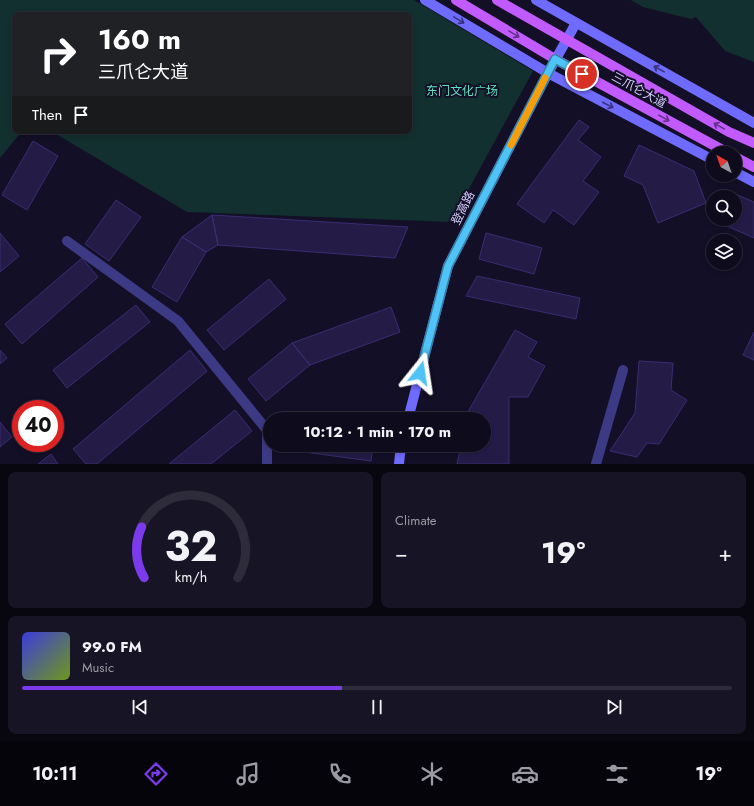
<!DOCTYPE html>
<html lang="en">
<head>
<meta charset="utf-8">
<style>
  body { margin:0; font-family:Jost,"Noto Sans SC",sans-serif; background:#171425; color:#f1f3f6; height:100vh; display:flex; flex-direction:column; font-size:15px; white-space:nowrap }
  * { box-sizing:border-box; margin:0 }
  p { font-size:13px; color:#9b9ba3 }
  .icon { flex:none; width:22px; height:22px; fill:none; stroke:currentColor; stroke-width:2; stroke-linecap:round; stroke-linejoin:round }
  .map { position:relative; height:464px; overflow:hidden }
  .panel { display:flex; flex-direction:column; gap:8px; padding:8px; background:#08060f; flex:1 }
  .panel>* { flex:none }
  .guide { position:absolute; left:12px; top:12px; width:400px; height:122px; border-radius:8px; box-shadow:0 2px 6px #0003,0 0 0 1px #2e2b3b; background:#202124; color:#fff; overflow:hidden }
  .needle { width:26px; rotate:320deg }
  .fabs { position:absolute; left:706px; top:146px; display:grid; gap:8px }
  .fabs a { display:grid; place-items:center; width:36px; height:36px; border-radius:50%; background:#0e0b1c; box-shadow:0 2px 6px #0003,0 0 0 1px #2e2b3b; font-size:20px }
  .speed { position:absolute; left:12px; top:400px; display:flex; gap:8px; font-size:20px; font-weight:700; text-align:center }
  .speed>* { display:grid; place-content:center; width:52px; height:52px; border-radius:50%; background:#0e0b1c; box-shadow:0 2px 6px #0003,0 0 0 1px #2e2b3b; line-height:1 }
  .speed .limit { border:6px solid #d22; background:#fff; color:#111 }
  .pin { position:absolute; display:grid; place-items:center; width:34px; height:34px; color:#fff; margin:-17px; border:2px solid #fff; border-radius:50%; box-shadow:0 1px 4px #0007 }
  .me { position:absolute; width:44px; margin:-22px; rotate:15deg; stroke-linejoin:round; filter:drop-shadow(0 0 3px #0008) }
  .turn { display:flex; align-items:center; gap:14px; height:84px; padding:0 20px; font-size:18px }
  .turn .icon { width:52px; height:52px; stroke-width:2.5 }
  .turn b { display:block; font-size:28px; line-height:34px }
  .then { display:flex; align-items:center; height:38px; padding:0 20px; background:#0003; gap:8px; font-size:15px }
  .big { font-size:30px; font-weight:700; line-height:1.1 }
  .panel .tile { flex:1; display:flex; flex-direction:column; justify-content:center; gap:6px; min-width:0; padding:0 14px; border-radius:8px; background:#171425 }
  .panel .dial { align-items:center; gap:0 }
  .dial svg { height:104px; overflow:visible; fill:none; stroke:#2e2b3b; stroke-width:7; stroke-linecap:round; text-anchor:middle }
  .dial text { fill:#f1f3f6; stroke:none }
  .song { display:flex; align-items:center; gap:12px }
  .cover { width:48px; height:48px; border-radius:6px; background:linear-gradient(135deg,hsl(240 70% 55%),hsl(80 70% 35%)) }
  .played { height:4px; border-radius:2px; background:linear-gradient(90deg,#7c3aed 45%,#2e2b3b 45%) }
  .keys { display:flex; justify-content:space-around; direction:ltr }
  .heat { display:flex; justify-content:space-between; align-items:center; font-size:22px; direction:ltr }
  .panel .tiles { flex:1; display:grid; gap:8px; grid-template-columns:1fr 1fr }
  .tile:last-child { grid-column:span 2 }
  .trip { position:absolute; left:263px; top:412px; width:228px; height:40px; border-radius:20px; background:#0e0b1c; box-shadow:0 2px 6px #0003,0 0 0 1px #2e2b3b; font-weight:700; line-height:40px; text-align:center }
  .tab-bar { display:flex; height:64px; justify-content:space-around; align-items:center; background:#06040b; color:#9b9ba3 }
  .tab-bar .icon { width:28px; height:28px }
  .tab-bar .on { color:#7c3aed }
  .tab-bar b { font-size:18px; color:#f1f3f6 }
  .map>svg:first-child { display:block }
  .green { fill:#12302f }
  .building { fill:#241b47; stroke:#3b2d73 }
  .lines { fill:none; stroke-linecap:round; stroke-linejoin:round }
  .street { stroke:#3d3a85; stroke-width:10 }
  .secondary { stroke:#6f6bff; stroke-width:10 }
  .primary { stroke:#c25bff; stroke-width:10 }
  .oneway { stroke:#38347d }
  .oneway2 { stroke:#623188 }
  .route-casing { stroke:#337fa1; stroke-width:10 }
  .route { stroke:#4fc3f7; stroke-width:7 }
  .slow { stroke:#f59e0b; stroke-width:7 }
  .labels { text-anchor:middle; stroke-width:4; stroke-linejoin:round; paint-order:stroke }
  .street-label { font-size:12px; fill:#d9d4ff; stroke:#130f26 }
  .park-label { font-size:12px; fill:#5fe0c0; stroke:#130f26 }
</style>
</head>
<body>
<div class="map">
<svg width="754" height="464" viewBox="0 0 754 464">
  <rect width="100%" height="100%" fill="#130f26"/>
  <path class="green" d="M0,0H414L533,71L451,222L187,212L51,131H409V15H15V131H22L0,158Z
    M631,0H754V62L725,51L696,17L691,19L643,7Z"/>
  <path class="building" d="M579,120L589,127L578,140L601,157L583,181L599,192L574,225L553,210L544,223L517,204Z
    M33,141L58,156L27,210L2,195Z
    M639,145L694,171L706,203L658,223L643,185L624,176Z
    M733,193L754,202V238L720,223L722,219H735V197H732Z
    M116,200L141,217L109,261L85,244Z
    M212,215L218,245L206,252L182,237Z
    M212,215L408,227L395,258L218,245Z
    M0,233L19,256L0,272Z
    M486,233L542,248L534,274L479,259Z
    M182,237L206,252L177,302L152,287Z
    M82,258L98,277L22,344L5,324Z
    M477,276L580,298L576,319L466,296Z
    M269,279L286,299L224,350L207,330Z
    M136,305L150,322L67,388L53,370Z
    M391,307L400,332L310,365L292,343Z
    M515,330L537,342L528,357L545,366L528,397H509V464H457L461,445H484V419H467L469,410Z
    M754,332V360L743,355Z
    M292,343L310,365L266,401L248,379Z
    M0,350L7,358L0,364Z
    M190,350L207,371L97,464H86L73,449Z
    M639,361L673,363L671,390L687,400L659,444L647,443L637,457L610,451L635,413Z
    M235,410L252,431L211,464H169Z
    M0,422L12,437L0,447Z
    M305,445H373L371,461L304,452Z
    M51,454L58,464H38Z"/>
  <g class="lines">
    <path class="street" d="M67,241L178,321L267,430V464
      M596,464L623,370"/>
    <path class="secondary" d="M425,0L548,73L713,160
      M536,0L754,123
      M735,172L754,182
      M408,419L448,266L548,73L576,23
      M399,464L401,445"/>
    <path class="primary" d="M456,0L555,59L728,153
      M497,0L729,132L754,143
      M735,157L754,167"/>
  </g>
  <defs><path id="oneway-shaft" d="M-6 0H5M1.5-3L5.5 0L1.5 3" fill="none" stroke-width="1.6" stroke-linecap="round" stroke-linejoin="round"/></defs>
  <g class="oneway">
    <use href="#oneway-shaft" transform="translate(459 20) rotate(31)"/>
    <use href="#oneway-shaft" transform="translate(659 69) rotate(-151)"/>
    <use href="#oneway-shaft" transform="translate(608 105) rotate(28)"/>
  </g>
  <g class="oneway2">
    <use href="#oneway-shaft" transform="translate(514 34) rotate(31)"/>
    <use href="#oneway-shaft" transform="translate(664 118) rotate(29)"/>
    <use href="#oneway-shaft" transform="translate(719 126) rotate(-151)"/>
  </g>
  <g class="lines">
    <g class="route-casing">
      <path id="route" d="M420,373L448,266L555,59L582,74"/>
    </g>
    <use href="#route" class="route"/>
    <path class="slow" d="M511,145L545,78"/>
  </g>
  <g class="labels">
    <g class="street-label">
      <text transform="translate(639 90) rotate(29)" y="4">三爪仑大道</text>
      <text transform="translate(463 208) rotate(-63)" y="4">登高路</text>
    </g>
    <g class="park-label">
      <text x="462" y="95">东门文化广场</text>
    </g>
  </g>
</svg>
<div class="fabs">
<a><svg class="needle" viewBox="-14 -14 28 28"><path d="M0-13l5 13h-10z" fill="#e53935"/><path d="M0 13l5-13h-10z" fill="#9b9ba3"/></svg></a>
<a><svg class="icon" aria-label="search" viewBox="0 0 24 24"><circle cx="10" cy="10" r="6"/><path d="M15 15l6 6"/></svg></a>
<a><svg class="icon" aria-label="layers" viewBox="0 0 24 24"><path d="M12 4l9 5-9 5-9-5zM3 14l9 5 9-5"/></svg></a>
</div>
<div class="speed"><div class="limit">40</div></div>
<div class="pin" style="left:582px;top:74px;background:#d93025"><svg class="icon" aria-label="arrive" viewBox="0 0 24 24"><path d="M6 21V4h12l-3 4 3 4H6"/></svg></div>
<svg class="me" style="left:420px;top:373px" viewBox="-20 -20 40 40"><path d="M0-17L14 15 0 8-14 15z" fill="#4fc3f7" stroke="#fff" stroke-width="4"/></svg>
<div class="trip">10:12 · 1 min · 170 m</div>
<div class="guide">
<div class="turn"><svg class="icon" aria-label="right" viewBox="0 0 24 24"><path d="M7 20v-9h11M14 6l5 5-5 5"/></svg><div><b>160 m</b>三爪仑大道</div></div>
<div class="then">Then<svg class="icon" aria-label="arrive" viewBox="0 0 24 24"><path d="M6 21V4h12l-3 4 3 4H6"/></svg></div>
</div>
</div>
<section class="panel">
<div class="tiles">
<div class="tile dial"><svg viewBox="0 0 100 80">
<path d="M14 69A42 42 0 1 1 86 69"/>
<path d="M14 69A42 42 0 0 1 12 30" stroke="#7c3aed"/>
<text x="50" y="56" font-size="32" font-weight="700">32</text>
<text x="50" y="72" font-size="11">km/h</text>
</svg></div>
<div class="tile"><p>Climate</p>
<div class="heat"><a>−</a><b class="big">19°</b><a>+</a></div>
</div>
<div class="tile">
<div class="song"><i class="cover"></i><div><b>99.0 FM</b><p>Music</p></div></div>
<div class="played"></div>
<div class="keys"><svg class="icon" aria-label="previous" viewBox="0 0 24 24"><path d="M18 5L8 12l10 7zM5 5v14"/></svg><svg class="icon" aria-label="pause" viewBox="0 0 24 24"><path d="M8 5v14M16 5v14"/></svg><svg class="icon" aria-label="next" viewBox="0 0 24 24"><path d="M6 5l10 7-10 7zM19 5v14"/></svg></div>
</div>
</div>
</section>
<nav class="tab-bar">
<b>10:11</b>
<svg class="icon on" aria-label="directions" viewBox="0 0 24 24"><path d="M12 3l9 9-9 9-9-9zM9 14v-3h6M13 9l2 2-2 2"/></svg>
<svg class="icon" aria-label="music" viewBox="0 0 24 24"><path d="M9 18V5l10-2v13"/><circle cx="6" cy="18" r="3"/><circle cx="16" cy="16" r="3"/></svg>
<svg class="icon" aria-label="phone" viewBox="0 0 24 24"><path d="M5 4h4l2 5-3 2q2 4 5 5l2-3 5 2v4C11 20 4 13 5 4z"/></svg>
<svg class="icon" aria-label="climate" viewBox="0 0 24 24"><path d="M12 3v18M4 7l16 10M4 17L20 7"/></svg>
<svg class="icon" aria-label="car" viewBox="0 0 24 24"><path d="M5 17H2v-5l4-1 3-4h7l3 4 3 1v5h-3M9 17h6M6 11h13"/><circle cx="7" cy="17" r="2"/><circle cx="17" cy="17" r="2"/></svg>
<svg class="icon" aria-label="filters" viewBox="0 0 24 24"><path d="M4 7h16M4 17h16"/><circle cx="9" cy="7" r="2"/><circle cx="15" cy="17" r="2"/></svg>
<b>19°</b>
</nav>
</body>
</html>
